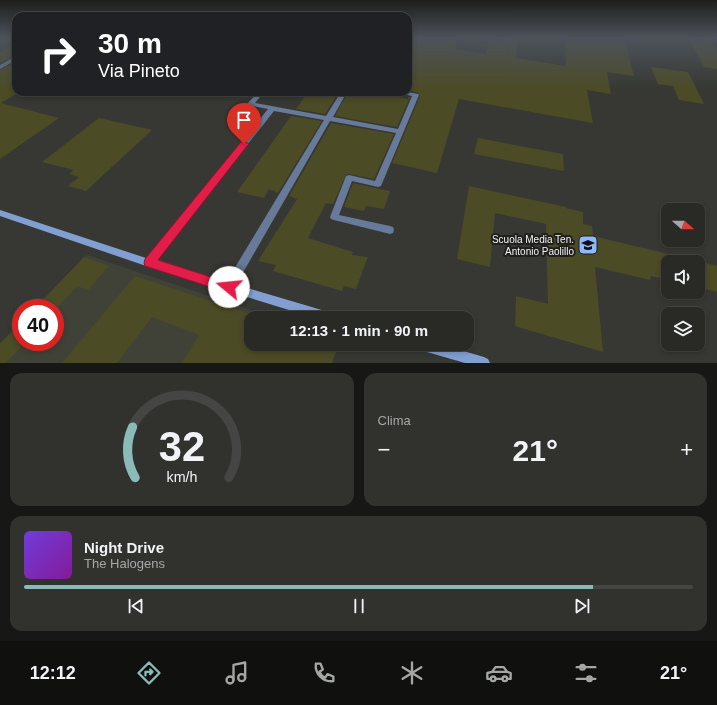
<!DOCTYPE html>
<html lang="it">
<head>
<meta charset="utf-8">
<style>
  body { margin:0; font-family:Arial,sans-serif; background:#31322e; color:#f1f3f6; height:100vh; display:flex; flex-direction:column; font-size:15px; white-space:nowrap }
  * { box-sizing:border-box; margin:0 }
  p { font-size:13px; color:#a5a7a7 }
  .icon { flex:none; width:22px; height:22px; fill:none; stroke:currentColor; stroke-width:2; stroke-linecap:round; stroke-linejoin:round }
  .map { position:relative; height:363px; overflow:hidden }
  .side { display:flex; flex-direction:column; gap:10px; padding:10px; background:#171715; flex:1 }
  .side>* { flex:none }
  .banner { position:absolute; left:12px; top:12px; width:400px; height:84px; border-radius:12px; box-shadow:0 2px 6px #0003,0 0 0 1px #454643; background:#202124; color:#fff; overflow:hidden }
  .needle { width:26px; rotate:111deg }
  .tools { position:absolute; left:661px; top:203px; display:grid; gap:8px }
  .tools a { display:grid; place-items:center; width:44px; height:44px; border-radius:8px; background:#292a26; box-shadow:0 2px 6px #0003,0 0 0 1px #454643; font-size:20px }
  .speed { position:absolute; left:12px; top:299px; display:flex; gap:8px; font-size:20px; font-weight:700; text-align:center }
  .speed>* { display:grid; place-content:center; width:52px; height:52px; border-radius:50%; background:#292a26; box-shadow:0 2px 6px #0003,0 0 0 1px #454643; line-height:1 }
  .speed .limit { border:6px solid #d22; background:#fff; color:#111 }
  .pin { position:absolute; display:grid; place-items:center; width:34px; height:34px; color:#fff; margin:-41px -17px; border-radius:50% 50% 50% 0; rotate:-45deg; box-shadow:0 0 4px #0007 }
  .pin .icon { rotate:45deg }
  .me { position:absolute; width:44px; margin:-22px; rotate:287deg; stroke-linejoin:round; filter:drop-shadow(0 0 3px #0008) }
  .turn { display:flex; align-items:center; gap:14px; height:84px; padding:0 20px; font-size:18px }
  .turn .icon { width:52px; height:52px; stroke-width:2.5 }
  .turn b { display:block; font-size:28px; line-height:34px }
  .big { font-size:30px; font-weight:700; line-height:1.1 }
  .side .card { flex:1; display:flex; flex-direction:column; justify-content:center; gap:6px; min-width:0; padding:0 14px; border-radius:12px; background:#31322e }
  .side .dial { align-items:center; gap:0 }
  .dial svg { height:104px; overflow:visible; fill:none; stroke:#454643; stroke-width:7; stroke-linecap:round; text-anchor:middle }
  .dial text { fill:#f1f3f6; stroke:none }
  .song { display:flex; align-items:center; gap:12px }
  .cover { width:48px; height:48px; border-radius:6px; background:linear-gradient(135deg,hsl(260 70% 55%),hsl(290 70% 35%)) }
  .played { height:4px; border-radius:2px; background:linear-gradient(90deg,#8bbbb9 85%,#454643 85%) }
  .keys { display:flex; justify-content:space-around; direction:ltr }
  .heat { display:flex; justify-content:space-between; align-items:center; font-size:22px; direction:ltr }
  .side .tiles { flex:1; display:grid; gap:10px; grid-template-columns:1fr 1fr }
  .card:last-child { grid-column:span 2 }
  .trip { position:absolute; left:244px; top:311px; width:230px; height:40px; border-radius:12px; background:#292a26; box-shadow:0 2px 6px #0003,0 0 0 1px #454643; font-weight:700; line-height:40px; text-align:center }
  .menu { display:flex; height:64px; justify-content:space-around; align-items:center; background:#10110f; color:#a5a7a7 }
  .menu .icon { width:28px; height:28px }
  .menu .active { color:#8bbbb9 }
  .menu b { font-size:18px; color:#f1f3f6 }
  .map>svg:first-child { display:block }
  .built { fill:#414237 }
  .building { fill:#4b4b26 }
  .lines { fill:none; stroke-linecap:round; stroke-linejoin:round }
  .street { fill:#677a99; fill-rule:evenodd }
  .secondary { fill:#819fd0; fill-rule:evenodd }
  .route { fill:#e11d48; stroke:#92132f }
  .labels { text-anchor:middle; stroke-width:4; stroke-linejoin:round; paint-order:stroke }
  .poi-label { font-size:10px; fill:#f3f3f0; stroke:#1f1f1d; text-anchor:end }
</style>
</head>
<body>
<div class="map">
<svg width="717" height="363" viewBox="0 0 717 363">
  <rect width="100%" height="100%" fill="#373833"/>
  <path class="built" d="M87,255L275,318H251V344L329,363H0V343L21,322V342H55V308H35Z"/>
  <path class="building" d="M408,38H458L455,49L486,54L490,38H517L516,58L566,66L565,38H624L634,76L607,72L611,94L587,90L593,123L459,99L437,173L392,163L420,96L418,93L408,90Z
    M689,38H709L717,51V69L704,67Z
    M16,43V55L0,63V52Z
    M16,62V94L1,103L59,118L0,159V70Z
    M651,67L688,72L704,104L679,100L673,86L658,84Z
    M308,92H339L325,114L296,109Z
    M348,92H371L408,99V97H410L397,127L335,116Z
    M291,116L322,121L278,193L269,189L264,198L237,192Z
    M99,118L152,130L86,191L68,186L79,177L69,174L74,170L42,162Z
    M331,123L394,134L374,179L349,174L346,175L333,204L326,203L308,238L353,252L352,255L368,257L356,289L344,286L342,291L273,271L276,265L258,261L297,199L289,196Z
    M478,138L563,154L564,171L474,154Z
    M353,183L390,191L384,209L366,206L364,211L344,207Z
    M469,186L566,207V208L583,212V224L592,226L593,236L668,254V280L651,276L650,280L595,267L603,352L515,326L516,296L548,304L546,224L495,213L490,267L457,259Z
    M84,257L109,266L88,290L77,286L57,308H35Z
    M698,261L717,266V292L698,287Z
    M135,276L263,318H251V344H339L332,363H182L199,335L152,317L117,363H62Z
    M21,322V347L6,363H0V344Z"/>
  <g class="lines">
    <path class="street" d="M16,56V60L0,69V65Z
      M258,92H264L255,103L326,116L341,92H347L333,117L398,129L412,96L398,93L397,92H408L418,94L419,95L381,186L378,187L352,181L339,215L390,226L393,227L394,230L393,233L390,234L334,220L331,219L330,217L346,176L349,175L375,181L396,133L330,121L233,290L229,292L225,290L224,287L225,284L324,120L274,111L152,266L149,267L146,266L144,263L146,260L268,109L248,105L247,104Z"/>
    <path class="secondary" d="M0,210L149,259L332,313L336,314L337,318H315L149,267L0,216Z
      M414,344H439L484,357L488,359L490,363H465L420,350L416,348Z"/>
  </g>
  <linearGradient id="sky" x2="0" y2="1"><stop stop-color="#1e1f1c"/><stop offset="0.43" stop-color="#4d535b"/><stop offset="1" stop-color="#4d535b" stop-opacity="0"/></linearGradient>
  <rect width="717" height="89" fill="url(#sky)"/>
  <path class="route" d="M244,141L249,144L247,146L158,260L233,284L235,287L233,291L229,293L145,266L144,263L145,259L241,142Z"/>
  <defs>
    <g id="school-square" transform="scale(1)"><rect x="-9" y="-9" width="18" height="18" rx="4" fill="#8eb9fd" stroke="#1f1f1d"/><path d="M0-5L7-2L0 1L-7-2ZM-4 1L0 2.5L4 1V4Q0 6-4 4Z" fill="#111"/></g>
  </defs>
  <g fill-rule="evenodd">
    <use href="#school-square" x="588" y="245"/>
  </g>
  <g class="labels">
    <g class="poi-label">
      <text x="574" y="243">Scuola Media Ten.<tspan x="574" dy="12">Antonio Paolillo</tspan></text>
    </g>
  </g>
</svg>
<div class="tools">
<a><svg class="needle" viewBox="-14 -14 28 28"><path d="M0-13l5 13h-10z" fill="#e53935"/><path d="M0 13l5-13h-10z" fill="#a5a7a7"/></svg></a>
<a><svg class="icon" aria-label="sound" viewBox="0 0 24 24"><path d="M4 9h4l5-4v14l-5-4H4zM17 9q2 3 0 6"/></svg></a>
<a><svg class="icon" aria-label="layers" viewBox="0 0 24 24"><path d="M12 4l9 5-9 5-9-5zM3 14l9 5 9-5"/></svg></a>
</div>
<div class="speed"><div class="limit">40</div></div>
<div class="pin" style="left:244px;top:144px;background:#d93025"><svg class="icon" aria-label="arrive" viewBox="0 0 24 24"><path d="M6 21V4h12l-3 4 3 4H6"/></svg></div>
<svg class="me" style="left:229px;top:287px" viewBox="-20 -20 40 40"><circle r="19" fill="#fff"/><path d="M0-13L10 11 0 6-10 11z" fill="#e11d48"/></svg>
<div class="trip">12:13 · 1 min · 90 m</div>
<div class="banner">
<div class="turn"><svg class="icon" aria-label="right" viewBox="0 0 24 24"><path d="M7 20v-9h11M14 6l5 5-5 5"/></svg><div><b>30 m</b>Via Pineto</div></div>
</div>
</div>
<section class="side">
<div class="tiles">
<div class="card dial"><svg viewBox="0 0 100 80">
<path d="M14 69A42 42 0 1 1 86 69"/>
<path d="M14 69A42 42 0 0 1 12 30" stroke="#8bbbb9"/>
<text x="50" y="56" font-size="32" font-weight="700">32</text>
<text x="50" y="72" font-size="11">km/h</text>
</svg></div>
<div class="card"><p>Clima</p>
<div class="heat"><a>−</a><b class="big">21°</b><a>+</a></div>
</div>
<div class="card">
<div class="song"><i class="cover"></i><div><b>Night Drive</b><p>The Halogens</p></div></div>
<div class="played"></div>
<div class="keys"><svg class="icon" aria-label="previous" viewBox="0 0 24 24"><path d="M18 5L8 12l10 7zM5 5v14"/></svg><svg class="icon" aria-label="pause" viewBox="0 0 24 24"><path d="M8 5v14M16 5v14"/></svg><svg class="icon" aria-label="next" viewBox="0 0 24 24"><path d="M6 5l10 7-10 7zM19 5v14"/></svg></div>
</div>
</div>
</section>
<nav class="menu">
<b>12:12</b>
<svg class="icon active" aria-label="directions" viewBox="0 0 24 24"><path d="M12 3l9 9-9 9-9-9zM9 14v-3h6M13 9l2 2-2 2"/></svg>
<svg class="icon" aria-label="music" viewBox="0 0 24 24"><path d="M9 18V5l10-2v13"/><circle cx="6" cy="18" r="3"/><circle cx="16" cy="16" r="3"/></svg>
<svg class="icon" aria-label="phone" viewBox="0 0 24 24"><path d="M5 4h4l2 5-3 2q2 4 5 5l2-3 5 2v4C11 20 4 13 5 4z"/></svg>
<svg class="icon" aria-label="climate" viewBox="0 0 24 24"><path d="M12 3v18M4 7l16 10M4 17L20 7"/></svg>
<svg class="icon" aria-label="car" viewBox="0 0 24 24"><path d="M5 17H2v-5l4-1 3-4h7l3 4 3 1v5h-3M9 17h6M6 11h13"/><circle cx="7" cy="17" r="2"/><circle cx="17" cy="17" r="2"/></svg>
<svg class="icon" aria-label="filters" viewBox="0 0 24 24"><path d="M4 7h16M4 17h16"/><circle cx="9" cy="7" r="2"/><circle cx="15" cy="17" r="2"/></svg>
<b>21°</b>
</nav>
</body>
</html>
